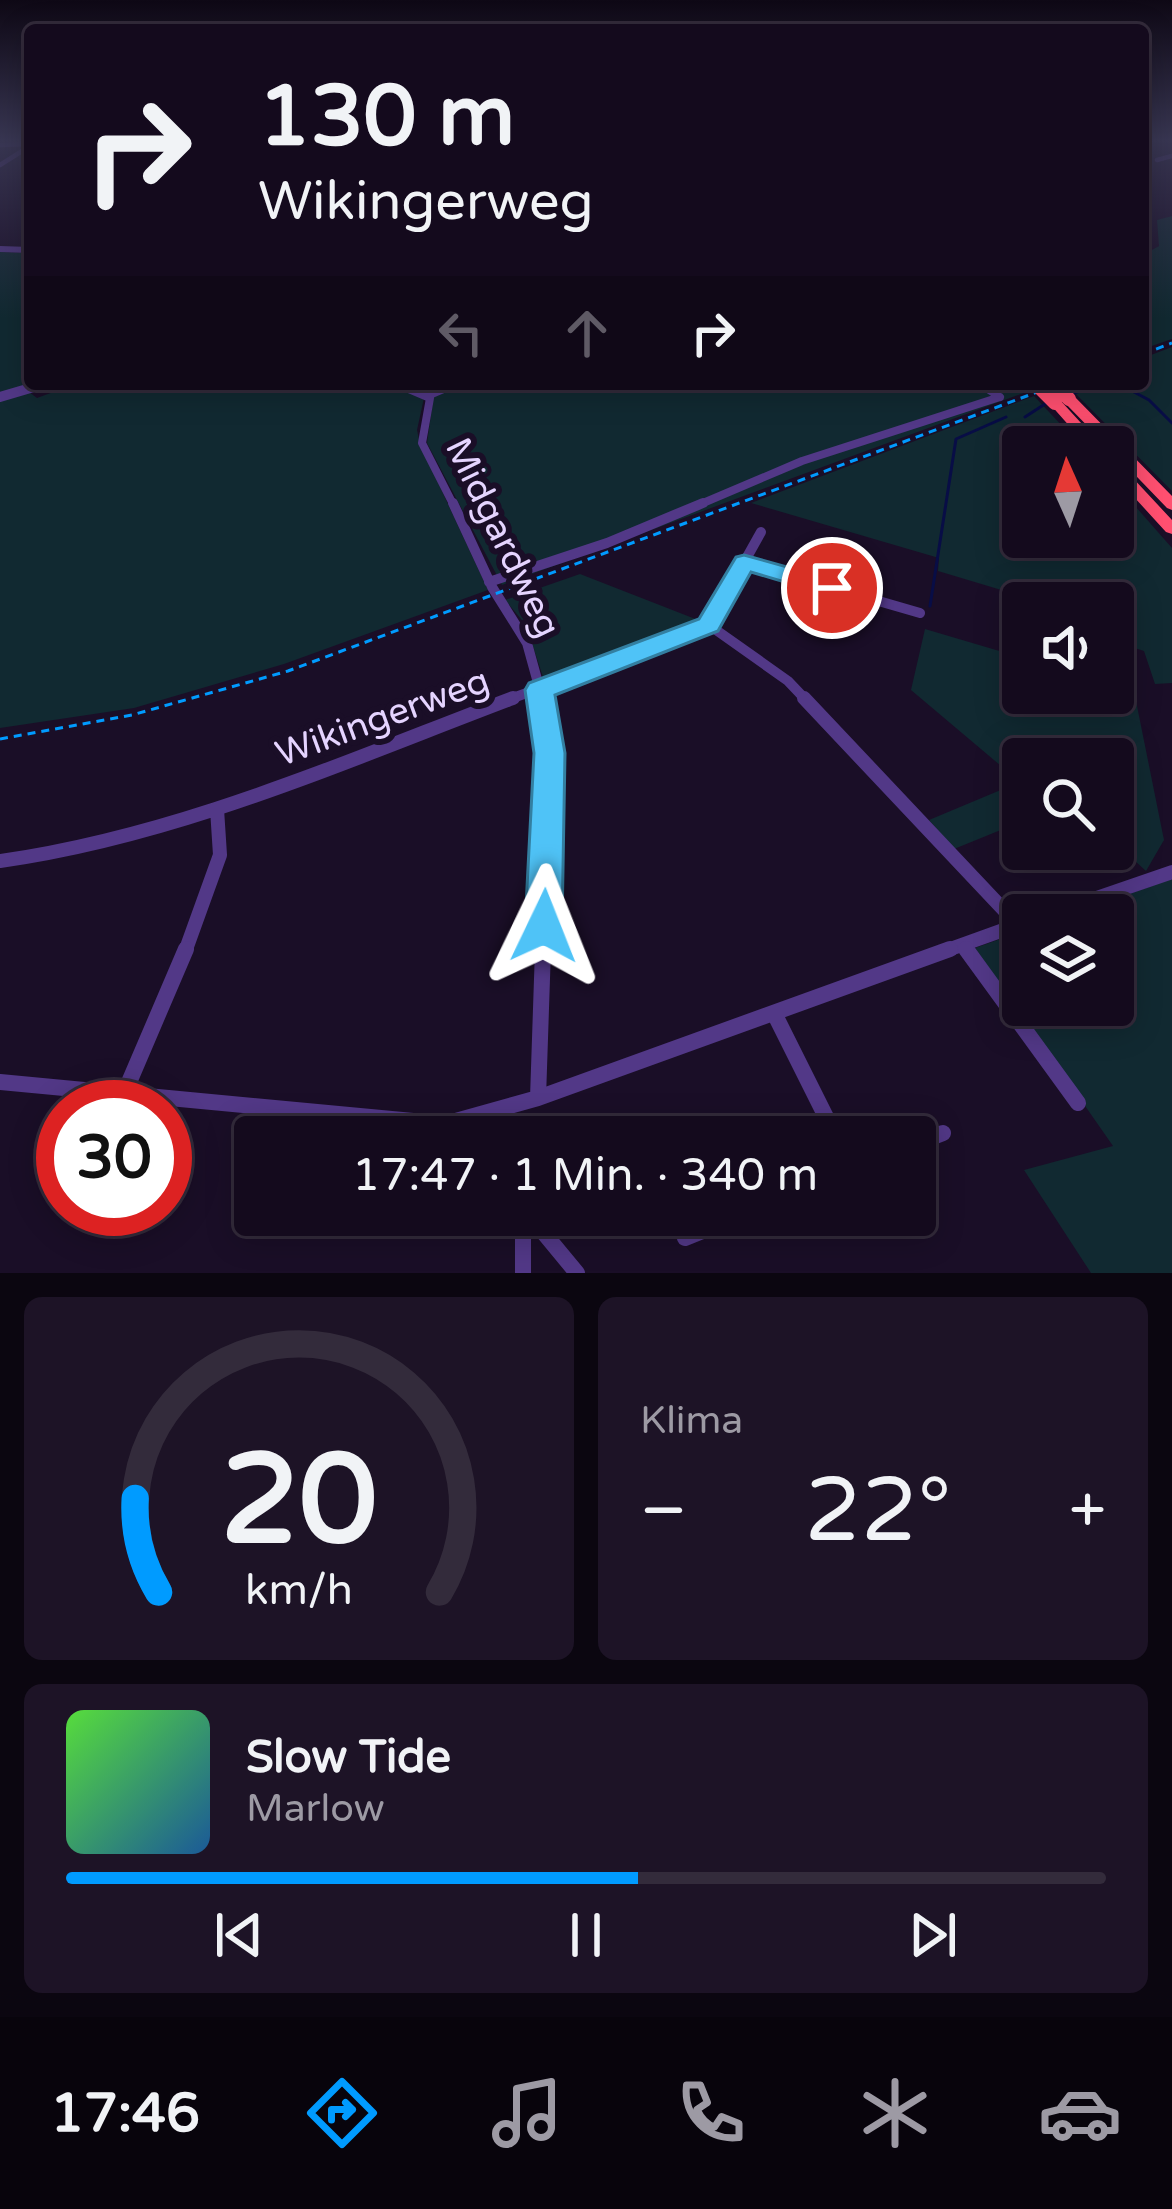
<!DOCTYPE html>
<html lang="de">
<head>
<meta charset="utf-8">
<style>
  body { margin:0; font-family:"Varela Round",sans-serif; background:#1d1326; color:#f1f3f6; height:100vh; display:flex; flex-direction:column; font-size:45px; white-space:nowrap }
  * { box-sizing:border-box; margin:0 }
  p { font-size:39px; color:#9d9aa4 }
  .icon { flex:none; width:66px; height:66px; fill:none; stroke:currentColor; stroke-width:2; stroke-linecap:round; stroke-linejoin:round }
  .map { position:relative; height:1273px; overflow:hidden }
  .side { display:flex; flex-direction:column; gap:24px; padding:24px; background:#0b0610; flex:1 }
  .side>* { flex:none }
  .top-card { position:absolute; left:24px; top:24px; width:1125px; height:366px; border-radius:12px; box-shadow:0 6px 30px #0003,0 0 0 3px #332b3b; background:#140a1d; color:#f1f3f6; overflow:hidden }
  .needle { width:78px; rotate:357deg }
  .controls { position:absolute; left:1002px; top:426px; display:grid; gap:24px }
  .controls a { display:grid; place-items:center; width:132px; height:132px; border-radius:12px; background:#140a1d; box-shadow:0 6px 30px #0003,0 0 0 3px #332b3b; font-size:60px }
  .speed { position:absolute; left:36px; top:1080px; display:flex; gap:24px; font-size:60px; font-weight:700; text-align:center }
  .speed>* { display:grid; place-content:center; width:156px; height:156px; border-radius:50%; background:#140a1d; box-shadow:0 6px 30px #0003,0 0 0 3px #332b3b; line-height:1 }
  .speed .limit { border:18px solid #d22; background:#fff; color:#111 }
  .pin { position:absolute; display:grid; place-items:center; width:102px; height:102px; color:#fff; margin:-51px; border:6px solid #fff; border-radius:50%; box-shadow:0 3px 12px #0007 }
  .me { position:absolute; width:132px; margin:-66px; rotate:2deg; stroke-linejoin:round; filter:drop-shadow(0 0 9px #0008) }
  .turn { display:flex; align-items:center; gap:42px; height:252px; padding:0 36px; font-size:54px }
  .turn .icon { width:156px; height:156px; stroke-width:2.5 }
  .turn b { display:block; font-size:84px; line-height:102px }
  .lanes { display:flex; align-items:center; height:114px; padding:0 36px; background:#0003; justify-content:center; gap:60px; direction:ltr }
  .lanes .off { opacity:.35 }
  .big { font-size:90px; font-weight:600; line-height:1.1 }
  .side .widget { flex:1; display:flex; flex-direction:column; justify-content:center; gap:18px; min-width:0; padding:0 42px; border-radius:18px; background:#1d1326 }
  .side .dial { align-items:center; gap:0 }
  .dial svg { height:312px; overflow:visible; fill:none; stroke:#332b3b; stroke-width:7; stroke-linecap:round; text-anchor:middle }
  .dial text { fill:#f1f3f6; stroke:none }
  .song { display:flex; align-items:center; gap:36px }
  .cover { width:144px; height:144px; border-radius:18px; background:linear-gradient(135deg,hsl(110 70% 55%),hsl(210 70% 35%)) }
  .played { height:12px; border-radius:6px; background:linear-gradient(90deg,#009bff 55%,#332b3b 55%) }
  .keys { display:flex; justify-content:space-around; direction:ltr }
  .heat { display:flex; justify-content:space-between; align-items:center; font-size:66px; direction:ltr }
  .side .tiles { flex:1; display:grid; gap:24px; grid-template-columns:1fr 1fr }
  .widget:last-child { grid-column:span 2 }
  .trip { position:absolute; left:234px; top:1116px; width:702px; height:120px; border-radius:12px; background:#140a1d; box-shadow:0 6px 30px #0003,0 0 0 3px #332b3b; font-weight:600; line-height:120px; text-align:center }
  .tabs { display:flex; height:192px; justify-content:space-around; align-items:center; background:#08040c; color:#9d9aa4 }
  .tabs .icon { width:84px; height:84px }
  .tabs .selected { color:#009bff }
  .tabs b { font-size:54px; color:#f1f3f6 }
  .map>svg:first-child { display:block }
  .green { fill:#112931 }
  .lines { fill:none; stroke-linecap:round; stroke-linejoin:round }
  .stream { stroke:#080d46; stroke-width:3 }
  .minor-far5 { stroke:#523887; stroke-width:4.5 }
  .minor-far4 { stroke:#523887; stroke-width:6 }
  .minor-far3 { stroke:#523887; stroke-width:8 }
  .minor-far2 { stroke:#523887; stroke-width:10 }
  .minor-far1 { stroke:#523887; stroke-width:14 }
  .minor { stroke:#523887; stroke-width:16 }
  .tertiary { stroke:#523887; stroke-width:10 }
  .motorway { fill:#ff4f70; fill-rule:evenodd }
  .rail { stroke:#009bff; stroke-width:3; stroke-dasharray:8 6; stroke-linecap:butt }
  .motorway-bridge { stroke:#ff4f70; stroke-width:14 }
  .route { fill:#4fc3f7; stroke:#337fa1; stroke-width:3 }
  .labels { text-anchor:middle; stroke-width:12; stroke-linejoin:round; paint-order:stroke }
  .street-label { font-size:36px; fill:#e5d4ff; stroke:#1a0e27 }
</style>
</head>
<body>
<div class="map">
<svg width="1172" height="1273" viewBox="0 0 1172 1273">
  <rect width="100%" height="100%" fill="#1a0e27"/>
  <path class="green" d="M1172,216V339L1143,349V255L1159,246L1157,220Z
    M0,252L30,253V384L0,394Z
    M1172,347V491L1067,385L1143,384V358Z
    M57,384H390L424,398L417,430L420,444L488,590L284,664L134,708L0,728V401L29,392L37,398L56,391L49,386Z
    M408,384H1022L1029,391L502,585L427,443L434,394Z
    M1034,396L1082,447H1023V537H1113V481L1172,548V683L1155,684L1144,651L1113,641V603H1045L938,571L939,558L751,503Z
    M580,574L698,620L544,680L526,625L505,600Z
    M925,629L1023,658V693H1113V685L1134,691L1164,840L1146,871L1113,841V759H1023V821L954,849L929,820L1020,782L911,690Z
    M1172,879V1273H1091L1024,1170L1113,1146L975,948L1023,931V1005H1113V915H1068Z"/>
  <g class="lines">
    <path class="stream" d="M1119,384L1149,400L1172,423
      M1074,393L1101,384
      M1025,417L1048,402
      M930,606L956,439L1006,417"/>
    <path class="minor-far5" d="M0,145L30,144
      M1157,160L1172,156
      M0,165L30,146"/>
    <path class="minor-far4" d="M0,249L30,250"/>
    <path class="minor-far3" d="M397,384L430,398L422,443L454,506
      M980,384L1000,397
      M427,396L455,384
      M696,506L802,461L1000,397"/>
    <path class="minor-far2" d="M453,503L492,587L527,643L543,701
      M744,562L920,613
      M489,582L607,543L703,503
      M709,625L788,681L807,701
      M505,701L709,625L761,532"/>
    <path class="minor-far1" d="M542,698L550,753L543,952
      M804,698L1018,925
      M0,861C178,836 346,761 513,698
      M1047,915L1172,872
      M963,945L968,952
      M185,952L220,855L217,809
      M942,952L1023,923"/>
    <path class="minor" d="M966,949L1078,1103
      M774,1013L836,1137
      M0,1082L445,1124L538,1098L950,949
      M124,1094L186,949
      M538,1098L543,949
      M915,1144L943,1133
      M523,1215V1273
      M529,1215L577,1273
      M685,1238L742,1215"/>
    <path class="tertiary" d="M0,397L44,384"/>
    <path class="motorway" d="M1069,395L1074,396L1172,496V510L1167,508L1113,452V447H1108L1064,402L1063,399Z
      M1055,399L1060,400L1103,447H1088L1049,403Z
      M1113,461L1118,462L1172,520V534L1166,532L1113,474Z"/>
    <path class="rail" d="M1143,354L1172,343
      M0,739L132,715L288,671L1059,384"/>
    <path class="motorway-bridge" d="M1036,384L1055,403
      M1054,384L1069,399"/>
  </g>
  <linearGradient id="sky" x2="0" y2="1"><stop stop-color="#0e0815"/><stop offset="0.44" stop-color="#383652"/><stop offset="1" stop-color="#383652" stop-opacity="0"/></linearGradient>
  <rect width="1172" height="318" fill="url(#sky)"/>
  <path class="route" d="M744,555L841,582L845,588L832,596L751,572L718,631L555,695L565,753L562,926L557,937L544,942L531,937L525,926L534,753L525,690L529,683L699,619L736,557Z"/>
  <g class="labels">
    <g class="street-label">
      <text transform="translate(504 537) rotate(64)" y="13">Midgardweg</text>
      <text transform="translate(382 716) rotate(-20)" y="13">Wikingerweg</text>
    </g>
  </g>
</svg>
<div class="controls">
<a><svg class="needle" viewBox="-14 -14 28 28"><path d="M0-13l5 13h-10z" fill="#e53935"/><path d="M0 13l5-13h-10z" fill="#9d9aa4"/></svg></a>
<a><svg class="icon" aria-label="sound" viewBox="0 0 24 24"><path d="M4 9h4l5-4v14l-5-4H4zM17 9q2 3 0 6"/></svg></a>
<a><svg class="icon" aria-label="search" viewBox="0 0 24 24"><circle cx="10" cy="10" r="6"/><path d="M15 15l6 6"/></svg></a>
<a><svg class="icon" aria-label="layers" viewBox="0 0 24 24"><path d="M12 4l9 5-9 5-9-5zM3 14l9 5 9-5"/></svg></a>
</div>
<div class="speed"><div class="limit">30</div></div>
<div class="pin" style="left:832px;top:588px;background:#d93025"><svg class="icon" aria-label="arrive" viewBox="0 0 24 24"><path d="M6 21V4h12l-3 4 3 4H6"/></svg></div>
<svg class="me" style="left:544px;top:926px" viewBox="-20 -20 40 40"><path d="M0-17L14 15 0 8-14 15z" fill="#4fc3f7" stroke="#fff" stroke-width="4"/></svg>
<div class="trip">17:47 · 1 Min. · 340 m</div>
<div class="top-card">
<div class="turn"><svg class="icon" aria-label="right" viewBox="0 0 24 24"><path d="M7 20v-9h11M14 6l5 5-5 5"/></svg><div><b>130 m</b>Wikingerweg</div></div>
<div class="lanes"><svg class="icon off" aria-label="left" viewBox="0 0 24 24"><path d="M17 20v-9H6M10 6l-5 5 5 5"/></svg><svg class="icon off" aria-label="ahead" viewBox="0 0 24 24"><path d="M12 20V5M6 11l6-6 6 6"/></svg><svg class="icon" aria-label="right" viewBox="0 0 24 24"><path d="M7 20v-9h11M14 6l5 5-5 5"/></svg></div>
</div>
</div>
<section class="side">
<div class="tiles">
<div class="widget dial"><svg viewBox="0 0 100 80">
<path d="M14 69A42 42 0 1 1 86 69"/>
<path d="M14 69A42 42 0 0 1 8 45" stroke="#009bff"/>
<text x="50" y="56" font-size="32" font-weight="700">20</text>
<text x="50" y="72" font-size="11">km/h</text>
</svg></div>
<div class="widget"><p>Klima</p>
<div class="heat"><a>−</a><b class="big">22°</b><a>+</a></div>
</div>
<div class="widget">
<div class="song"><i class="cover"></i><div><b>Slow Tide</b><p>Marlow</p></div></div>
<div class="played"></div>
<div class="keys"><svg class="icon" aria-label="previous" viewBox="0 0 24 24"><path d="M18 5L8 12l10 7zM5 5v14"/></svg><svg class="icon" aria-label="pause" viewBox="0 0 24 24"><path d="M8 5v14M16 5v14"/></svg><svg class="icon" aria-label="next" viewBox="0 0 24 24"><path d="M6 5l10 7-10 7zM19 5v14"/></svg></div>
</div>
</div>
</section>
<nav class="tabs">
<b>17:46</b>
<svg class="icon selected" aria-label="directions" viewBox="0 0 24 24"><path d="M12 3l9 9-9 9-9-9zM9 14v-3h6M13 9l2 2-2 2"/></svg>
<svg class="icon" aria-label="music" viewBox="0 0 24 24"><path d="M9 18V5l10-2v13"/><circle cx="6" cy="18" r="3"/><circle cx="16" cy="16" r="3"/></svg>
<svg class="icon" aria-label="phone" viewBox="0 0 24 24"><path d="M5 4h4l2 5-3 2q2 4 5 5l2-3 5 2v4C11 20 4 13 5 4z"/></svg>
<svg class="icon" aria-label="climate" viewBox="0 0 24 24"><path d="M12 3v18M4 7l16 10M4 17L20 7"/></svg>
<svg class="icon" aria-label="car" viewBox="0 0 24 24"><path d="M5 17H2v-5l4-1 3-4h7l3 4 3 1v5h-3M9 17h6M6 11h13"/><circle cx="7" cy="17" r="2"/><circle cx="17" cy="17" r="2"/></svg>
</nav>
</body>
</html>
